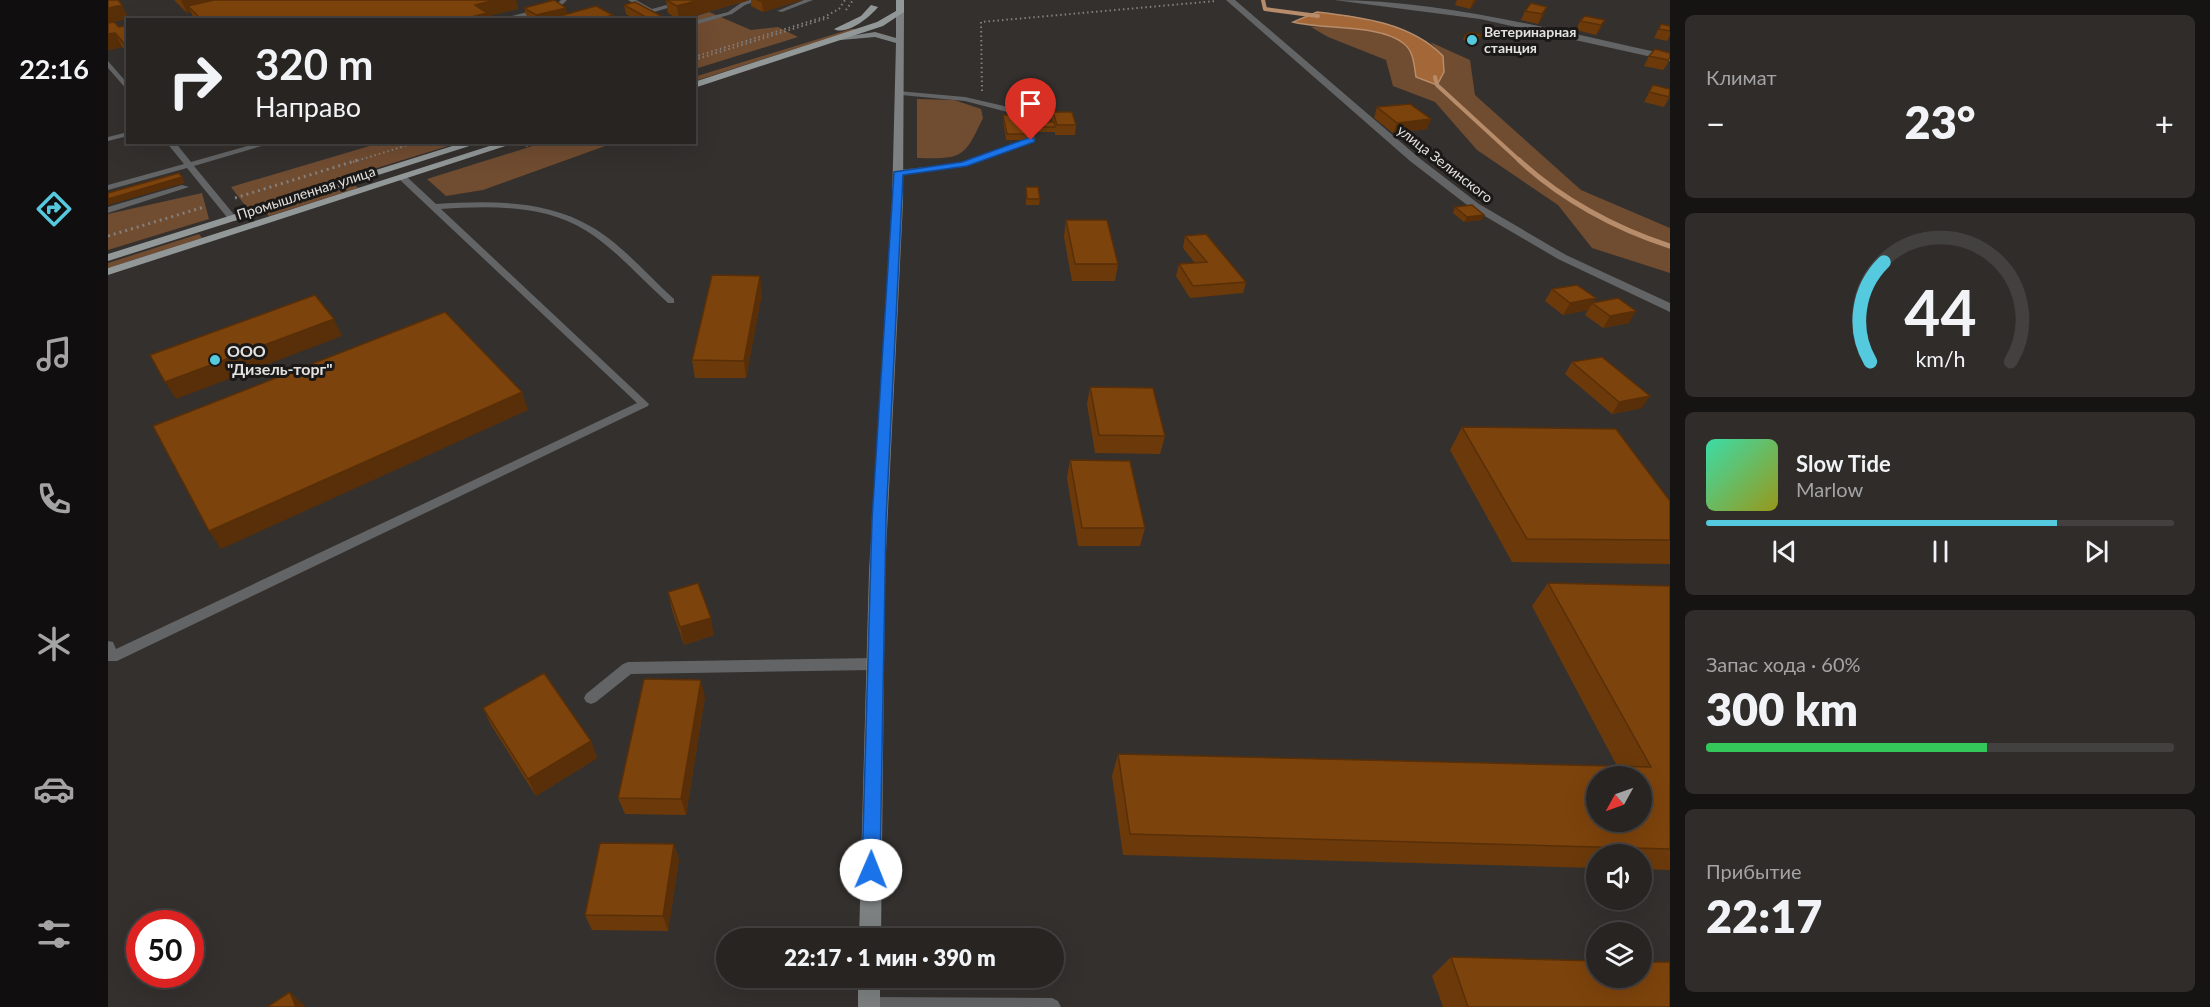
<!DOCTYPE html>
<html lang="ru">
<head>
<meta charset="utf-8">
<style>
  body { margin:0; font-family:Lato,sans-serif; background:#2f2c2a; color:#f1f3f6; height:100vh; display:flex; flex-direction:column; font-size:22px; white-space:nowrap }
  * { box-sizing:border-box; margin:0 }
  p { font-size:20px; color:#a4a4a5 }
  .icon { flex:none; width:33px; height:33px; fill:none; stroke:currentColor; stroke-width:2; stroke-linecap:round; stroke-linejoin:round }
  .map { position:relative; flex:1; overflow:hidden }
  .panel { display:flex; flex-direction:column; gap:15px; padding:15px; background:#151413; width:540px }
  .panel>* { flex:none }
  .banner { position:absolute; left:18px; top:18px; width:570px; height:126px; border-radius:0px; box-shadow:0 6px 24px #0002,0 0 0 2px #434140; background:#272422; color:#f1f3f6; overflow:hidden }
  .needle { width:39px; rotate:230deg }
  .controls { position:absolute; left:1478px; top:766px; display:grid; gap:12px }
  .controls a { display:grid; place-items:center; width:66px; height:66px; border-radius:50%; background:#272422; box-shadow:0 6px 24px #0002,0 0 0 2px #434140; font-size:30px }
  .speed { position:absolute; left:18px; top:910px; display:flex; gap:12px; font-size:30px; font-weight:700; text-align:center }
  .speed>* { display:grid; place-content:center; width:78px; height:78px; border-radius:50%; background:#272422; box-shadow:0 6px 24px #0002,0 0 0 2px #434140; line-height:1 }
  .speed .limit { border:9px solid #d22; background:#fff; color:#111 }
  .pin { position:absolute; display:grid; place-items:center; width:51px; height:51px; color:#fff; margin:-62px -26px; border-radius:50% 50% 50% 0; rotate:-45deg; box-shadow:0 0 6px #0007 }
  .pin .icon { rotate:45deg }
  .me { position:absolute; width:66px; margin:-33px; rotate:1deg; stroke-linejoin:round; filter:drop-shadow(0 0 4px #0008) }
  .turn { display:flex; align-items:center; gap:21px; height:126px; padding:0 30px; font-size:27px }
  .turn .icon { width:78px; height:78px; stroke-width:2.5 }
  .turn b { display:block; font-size:42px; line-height:51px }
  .big { font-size:45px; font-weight:800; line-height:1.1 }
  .panel .tile { flex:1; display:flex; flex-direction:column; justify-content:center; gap:9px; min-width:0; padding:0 21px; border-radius:9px; background:#2f2c2a }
  .panel .dial { align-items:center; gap:0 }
  .dial svg { height:156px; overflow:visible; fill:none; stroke:#434140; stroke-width:7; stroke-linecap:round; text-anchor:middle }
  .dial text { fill:#f1f3f6; stroke:none }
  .song { display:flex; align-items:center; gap:18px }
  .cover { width:72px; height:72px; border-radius:9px; background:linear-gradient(135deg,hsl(160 70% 55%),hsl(60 70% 35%)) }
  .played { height:6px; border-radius:3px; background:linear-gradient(90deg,#55cadf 75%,#434140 75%) }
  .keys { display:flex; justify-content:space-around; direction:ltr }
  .heat { display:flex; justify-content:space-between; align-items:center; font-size:33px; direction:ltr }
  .charge { height:9px; border-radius:4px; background:linear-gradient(90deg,#34c759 60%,#434140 0) }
  .trip { position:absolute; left:608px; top:928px; width:348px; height:60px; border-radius:30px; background:#272422; box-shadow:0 6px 24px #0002,0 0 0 2px #434140; font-weight:800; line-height:60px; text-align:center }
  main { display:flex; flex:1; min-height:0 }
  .tabs { display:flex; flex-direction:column; width:108px; justify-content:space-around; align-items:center; background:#100e0e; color:#a4a4a5 }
  .tabs .icon { width:42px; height:42px }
  .tabs .active { color:#55cadf }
  .tabs b { font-size:27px; color:#f1f3f6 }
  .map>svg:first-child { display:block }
  .green { fill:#704c31 }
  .water { fill:#a46737; stroke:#b78c6a; stroke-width:1.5 }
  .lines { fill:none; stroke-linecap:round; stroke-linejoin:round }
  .stream-far1 { stroke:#b78c6a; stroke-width:4 }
  .stream { stroke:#b78c6a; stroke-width:5 }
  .path-far1 { stroke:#837f7d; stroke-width:2; stroke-dasharray:1.5 3; stroke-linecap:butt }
  .path { stroke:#837f7d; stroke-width:3; stroke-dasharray:2 4; stroke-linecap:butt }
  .service { fill:#626465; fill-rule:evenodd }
  .minor { fill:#626465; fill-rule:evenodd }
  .secondary { fill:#7d8182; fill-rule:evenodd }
  .primary { fill:#929798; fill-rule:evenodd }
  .wall { fill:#6c3a0a }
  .shaded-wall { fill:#582f08 }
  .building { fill:#7d430c; stroke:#582f08; stroke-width:1.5; fill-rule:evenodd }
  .route { fill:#1a73e8; stroke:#114b97; stroke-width:1.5 }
  .poi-dot { fill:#55cadf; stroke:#1a1917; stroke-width:2 }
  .labels { text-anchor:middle; stroke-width:6; stroke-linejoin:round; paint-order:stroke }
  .far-poi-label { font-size:14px; font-weight:bold; fill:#e4e2e0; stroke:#1a1917; text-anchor:start }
  .far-street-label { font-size:14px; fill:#e4e2e0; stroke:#1a1917 }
  .poi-label { font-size:16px; font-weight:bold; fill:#e4e2e0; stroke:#1a1917; text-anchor:start }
</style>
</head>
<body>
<main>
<nav class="tabs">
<b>22:16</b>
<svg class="icon active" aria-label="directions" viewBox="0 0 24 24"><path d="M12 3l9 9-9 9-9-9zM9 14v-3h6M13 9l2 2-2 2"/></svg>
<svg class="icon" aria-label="music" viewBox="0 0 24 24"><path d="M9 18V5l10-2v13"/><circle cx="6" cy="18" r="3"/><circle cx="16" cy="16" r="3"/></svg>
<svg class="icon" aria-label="phone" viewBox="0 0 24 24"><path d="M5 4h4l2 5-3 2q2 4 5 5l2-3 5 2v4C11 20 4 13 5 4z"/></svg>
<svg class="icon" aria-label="climate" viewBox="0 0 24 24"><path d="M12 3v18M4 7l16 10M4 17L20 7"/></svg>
<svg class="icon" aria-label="car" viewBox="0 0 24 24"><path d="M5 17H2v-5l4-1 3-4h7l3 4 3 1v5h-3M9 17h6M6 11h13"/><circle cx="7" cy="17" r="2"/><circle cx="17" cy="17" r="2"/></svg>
<svg class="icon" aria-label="filters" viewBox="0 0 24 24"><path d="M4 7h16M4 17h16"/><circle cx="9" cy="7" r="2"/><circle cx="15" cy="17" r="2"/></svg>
</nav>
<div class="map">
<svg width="1562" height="1007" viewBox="0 0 1562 1007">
  <rect width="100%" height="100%" fill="#34302e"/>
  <path class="green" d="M601,12L643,30L670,27L690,37L587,69L586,20H576Z
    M1203,27C1227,27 1276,27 1295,42C1306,51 1306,65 1308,77L1335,56L1322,42L1362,60L1367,95L1473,190L1562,228V273L1484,248L1450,205L1369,150L1327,102L1285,86L1278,60L1220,37Z
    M743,29H749L587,81L586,77Z
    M809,99L846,100L873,109L875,118C856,158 855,159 809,158Z
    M264,143H350L139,208L123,187L265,145Z
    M434,143L500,142V145L375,190L338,196L319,179Z
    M247,185L250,188L161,216L158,213Z
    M94,193L101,219L0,250V214Z
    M91,234L94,238L0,268V263Z"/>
  <path class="water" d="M1209,12C1253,17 1303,23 1335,56L1336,72L1329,85L1308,77C1306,65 1306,51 1295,43C1271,24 1215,30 1185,22Z"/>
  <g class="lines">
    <path class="stream-far1" d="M1155,0L1157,9L1210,16
      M1327,77L1329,85L1413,162"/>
    <path class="stream" d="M1411,160C1453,199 1508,229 1562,246"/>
    <path class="path-far1" d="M738,10L745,0
      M586,57L716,17L731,9L737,0
      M586,60L723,17
      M874,91L873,22L1108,1
      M418,146L427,142
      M245,162L310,142"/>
    <path class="path" d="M127,198L250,160
      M0,236L96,207"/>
    <path class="service" d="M453,0H459L453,6L408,20H402L404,16L449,4Z
      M520,0H528L544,9L576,0H586L543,13Z
      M642,0H651L637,5L624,14L586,25V21L620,12L633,3Z
      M696,0H705L674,12L669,11Z
      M0,61L20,84V91L0,68Z
      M790,91L857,97L913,110L921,115L927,140L856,167L787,174L786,172L790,170L855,163L919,139L914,116L907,114L857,101L793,95H790Z
      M20,132V136L0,141V137Z
      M58,142H67L83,162L153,142H167L86,166L128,217V221H122L79,168L0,190V185L76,164Z
      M292,176H298L328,204C380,201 436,199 482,226C514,244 539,275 566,299V303H560C533,279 508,249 477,230C434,204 381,206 333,209L541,404L540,406L9,661H0V641L5,642L8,649L529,403L292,180Z
      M74,185L81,187L0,213V207Z
      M766,658L771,660L773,664L771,668L766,670L523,674L488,702L483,704L478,702L476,698L478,694L515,664L520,662Z
      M761,997L944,998L950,1001L953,1007H752L755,1000Z"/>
    <path class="minor" d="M1118,0H1127L1310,157L1371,204L1458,255L1562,303V312L1450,259L1363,208L1302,161Z
      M1226,0C1336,0 1455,32 1562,55V61L1372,19Z"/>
    <path class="secondary" d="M792,10L796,12L795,202L777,572L773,939H751L761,572L784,202L788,43L767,37L733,40L729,38L767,32L788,38V12Z
      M750,978H772V1007H750Z"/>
    <path class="primary" d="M788,0H796V12L775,26L586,88V82L769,22L788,11Z
      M763,5L770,7C762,17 739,36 726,29L753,16Z
      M357,142H374L0,261V254Z
      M394,142H410L0,275V268Z"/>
  </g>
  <path class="wall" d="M66,0H408L410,9L380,16V20H86L83,12L79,13Z
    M558,0H641L571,20L560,13Z
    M643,0H694L655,12L643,6Z
    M1349,0H1369L1362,9L1347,5Z
    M516,5L556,20H528L518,14Z
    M1439,7L1435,16L1430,24L1413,20L1417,11Z
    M416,8L459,13L505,15L506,20H422L419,17Z
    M1497,20L1492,29L1488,35L1468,30L1472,21Z
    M0,23L11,27L20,25V53L14,47L1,50L0,48Z
    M1553,24L1562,26V35L1559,41L1546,38Z
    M1357,35L1372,39L1366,43L1355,40Z
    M1562,53L1560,63L1555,70L1536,66L1541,56Z
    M1545,85L1562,96L1556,107L1536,102Z
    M1269,107L1319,129L1285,133L1266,118Z
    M945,112L968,125L967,135H947V132H919V140H898L895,120V115L917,122H944Z
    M918,187L932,199L931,205H918Z
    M1347,207L1376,215L1374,220L1356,222L1345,213Z
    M958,220L1010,264L1007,281H964L956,237Z
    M1077,236L1138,282L1135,293L1082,298L1068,276L1071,264L1087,263L1075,248Z
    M1444,289L1485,303L1521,323L1495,328L1477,315L1480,310L1455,315L1437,301Z
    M654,293L638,378H587L584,360Z
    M1464,362L1534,408L1504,414L1457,374Z
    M982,387L1057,436L1052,454L987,453L979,404Z
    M1354,427L1562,501V564L1404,562L1342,450Z
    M962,460L1037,528L1032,546H970L959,478Z
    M1440,583L1562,586V870L1533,869V855H1488V868L1015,855L1004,776L1010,754L1509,766L1424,606Z
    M560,592L606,635L576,645L564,610Z
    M597,697L578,815L517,814L510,798Z
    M375,708L483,741L489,758L428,796L383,725Z
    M566,844L571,860L560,931L484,930L477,915Z
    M1343,957L1562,1007H1335L1324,976Z"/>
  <path class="shaded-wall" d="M73,0H137L80,6L83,12L79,13Z
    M387,0H408L410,9L380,16V20H352L367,5Z
    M591,0H641L571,20L569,6Z
    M662,0H694L655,12L654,2Z
    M1366,0H1369L1362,9Z
    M14,5L21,19L0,23V8Z
    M1439,7L1435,16L1430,24L1434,14Z
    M458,8L460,17L450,20H429L428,15Z
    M505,15L506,20H488Z
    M1497,20L1492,29L1488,35L1493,25Z
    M7,33L14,47L1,50L0,48V34Z
    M1374,35L1372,39L1366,43L1368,38Z
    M1323,119L1319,129L1285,133L1289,123Z
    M74,177L77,183L0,205V199Z
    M1376,215L1374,220L1356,222L1359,217Z
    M652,276L654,293L638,378L636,361Z
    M1488,298L1480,310L1455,315L1462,303Z
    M1528,311L1521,323L1495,328L1502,316Z
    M226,319L234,336L68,399L57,382Z
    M414,392L420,410L113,549L101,531Z
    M1542,396L1534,408L1504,414L1511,402Z
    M603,618L606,635L576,645L572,627Z
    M593,680L597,697L578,815L573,799Z
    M483,741L489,758L428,796L420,779Z
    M566,844L571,860L560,931L555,916Z
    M182,992L197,1006V1007H188Z"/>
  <path class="building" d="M0,0H10L14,5L0,8Z
    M106,0H387L367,5L379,13L352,20H94L80,6Z
    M446,0L458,8L428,15L416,8Z
    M558,0H591L569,6Z
    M649,0H662L654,2Z
    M527,2L555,17L543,20L516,5Z
    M1423,3L1439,7L1434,14L1417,11Z
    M488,6L505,15L488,20H437Z
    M1477,16L1497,20L1493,25L1472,21Z
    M6,22L11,27L20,25V48L7,33L0,34V23Z
    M1553,24L1562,26V31L1551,29Z
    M1363,32L1374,35L1368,38L1357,35Z
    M1547,49L1562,53V58L1560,60L1541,56Z
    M1545,85L1562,89L1561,97L1541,92Z
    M1302,104L1323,119L1289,123L1269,107Z
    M945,112H964L968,125H949Z
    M895,115H916L917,122H946L947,127H918L920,134H899Z
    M71,173L74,177L0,199V193Z
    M918,187H930L932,199H919Z
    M1364,205L1376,215L1359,217L1347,207Z
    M958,220H999L1010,264H967Z
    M1098,234L1138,282L1085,286L1071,264L1099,262L1077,236Z
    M604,275L652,276L636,361L584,360Z
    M1469,285L1488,298L1462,303L1444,289Z
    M207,295L226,319L57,382L42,355Z
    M1510,298L1528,311L1502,316L1484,303Z
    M337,312L414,392L101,531L45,426Z
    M1494,357L1542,396L1511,402L1464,362Z
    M982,387L1045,388L1057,436L991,435Z
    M1354,427L1508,429L1562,501V540L1419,539Z
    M962,460L1022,461L1037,528H974Z
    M590,583L603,618L572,627L560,592Z
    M1440,583L1562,586V849L1022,834L1010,754L1543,767ZM1488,777H1533V822H1488Z
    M436,673L483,741L420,779L375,708Z
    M536,679L593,680L573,799L510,798Z
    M492,843L566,844L555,916L477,915Z
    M1343,957L1488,961V978H1533V962H1562V1007H1360Z
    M182,992L188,1007H159Z"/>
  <path class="route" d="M923,137L927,140L926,142L859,166L795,175L778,520L772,870L770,877L763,879L757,877L754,870L764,520L786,172L854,162Z"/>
  <g class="poi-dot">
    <circle cx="1364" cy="40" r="6"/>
    <circle cx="107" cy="360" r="6"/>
  </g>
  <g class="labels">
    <g class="far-poi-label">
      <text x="1376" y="37">Ветеринарная<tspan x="1376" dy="16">станция</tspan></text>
    </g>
    <g class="far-street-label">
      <text transform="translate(1337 164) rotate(38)" y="5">улица Зелинского</text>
      <text transform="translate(198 193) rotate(-18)" y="5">Промышленная улица</text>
    </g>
    <g class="poi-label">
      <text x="119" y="357">ООО<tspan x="119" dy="18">"Дизель-торг"</tspan></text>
    </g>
  </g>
</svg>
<div class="controls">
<a><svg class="needle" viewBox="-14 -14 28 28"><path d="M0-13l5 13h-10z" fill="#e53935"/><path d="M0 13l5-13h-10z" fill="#a4a4a5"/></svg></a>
<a><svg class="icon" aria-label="sound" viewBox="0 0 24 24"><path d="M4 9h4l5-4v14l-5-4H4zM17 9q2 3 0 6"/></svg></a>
<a><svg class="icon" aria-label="layers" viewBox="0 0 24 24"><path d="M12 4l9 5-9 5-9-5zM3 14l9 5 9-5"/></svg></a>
</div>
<div class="speed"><div class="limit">50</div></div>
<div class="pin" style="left:923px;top:140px;background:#d93025"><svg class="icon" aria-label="arrive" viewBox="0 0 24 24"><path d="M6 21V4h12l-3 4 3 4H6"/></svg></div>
<svg class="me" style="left:763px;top:870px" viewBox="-20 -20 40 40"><circle r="19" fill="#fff"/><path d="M0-13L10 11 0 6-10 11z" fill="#1a73e8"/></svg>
<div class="trip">22:17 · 1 мин · 390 m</div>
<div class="banner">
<div class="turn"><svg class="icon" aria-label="right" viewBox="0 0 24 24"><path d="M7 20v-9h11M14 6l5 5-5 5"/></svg><div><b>320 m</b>Направо</div></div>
</div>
</div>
<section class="panel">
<div class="tile"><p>Климат</p>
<div class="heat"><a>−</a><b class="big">23°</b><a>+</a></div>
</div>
<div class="tile dial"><svg viewBox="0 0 100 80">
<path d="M14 69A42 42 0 1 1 86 69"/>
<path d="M14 69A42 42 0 0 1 21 18" stroke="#55cadf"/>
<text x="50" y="56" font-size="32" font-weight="700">44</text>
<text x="50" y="72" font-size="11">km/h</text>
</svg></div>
<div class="tile">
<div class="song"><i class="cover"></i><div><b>Slow Tide</b><p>Marlow</p></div></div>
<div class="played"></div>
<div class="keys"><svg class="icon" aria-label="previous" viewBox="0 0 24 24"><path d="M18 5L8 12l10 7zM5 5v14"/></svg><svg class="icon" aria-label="pause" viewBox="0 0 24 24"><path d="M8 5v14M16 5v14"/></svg><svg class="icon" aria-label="next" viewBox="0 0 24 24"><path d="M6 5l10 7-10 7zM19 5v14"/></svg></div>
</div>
<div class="tile"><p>Запас хода · 60%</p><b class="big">300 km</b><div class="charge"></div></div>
<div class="tile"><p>Прибытие</p><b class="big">22:17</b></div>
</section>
</main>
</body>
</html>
